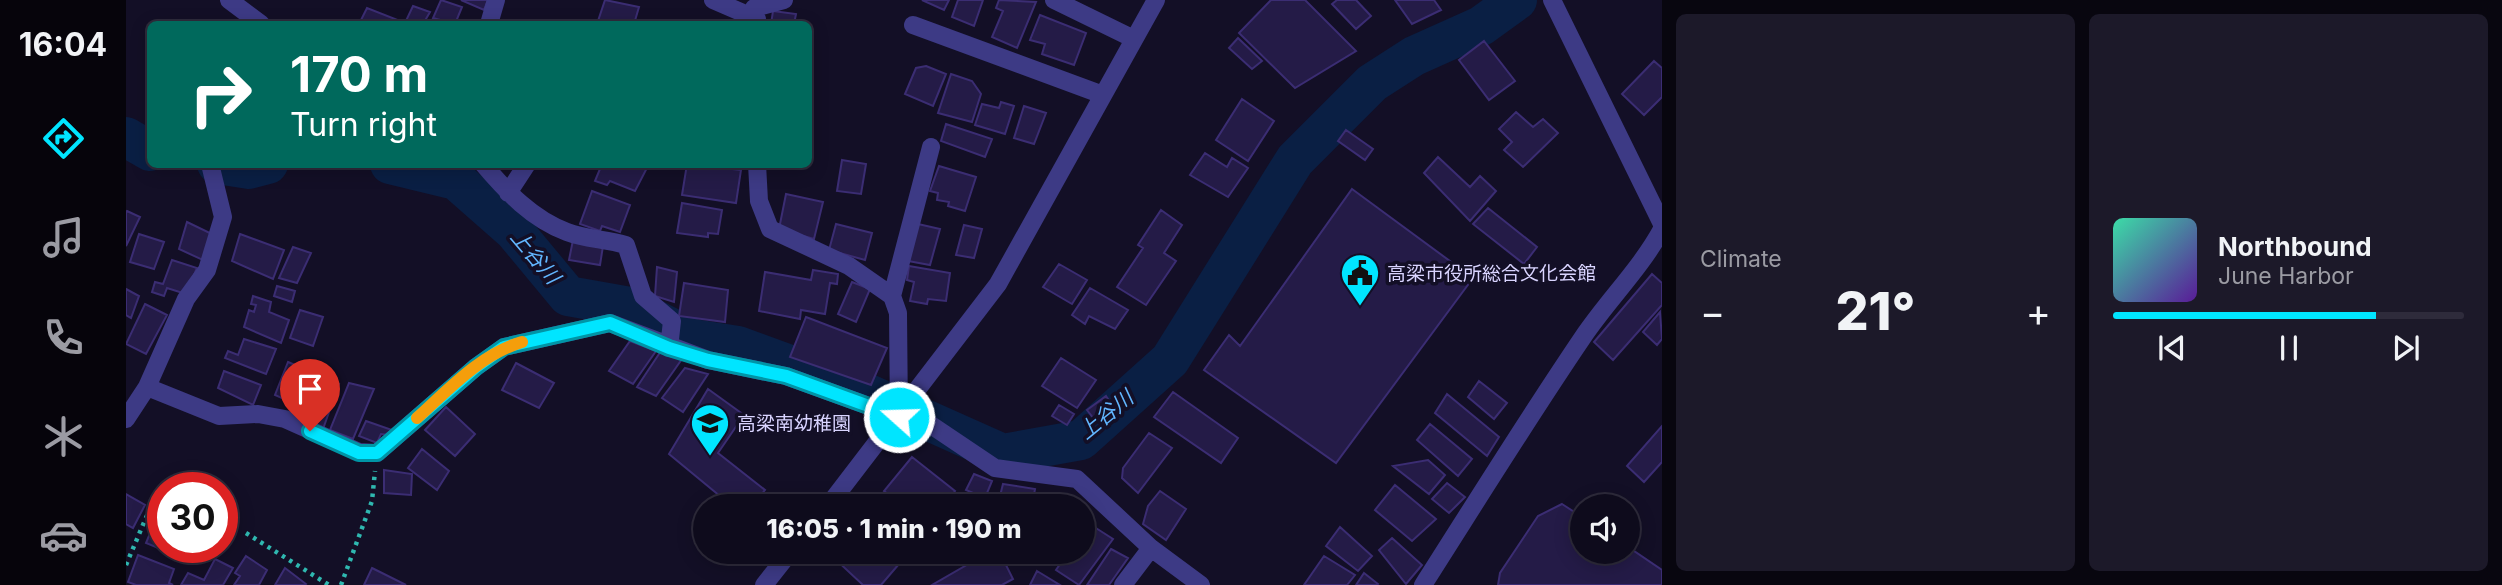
<!DOCTYPE html>
<html lang="en">
<head>
<meta charset="utf-8">
<style>
  body { margin:0; font-family:Inter,"Noto Sans JP",sans-serif; background:#1c1929; color:#f1f3f6; height:100vh; display:flex; flex-direction:column; font-size:26px; white-space:nowrap }
  * { box-sizing:border-box; margin:0 }
  p { font-size:23px; color:#9b9ba3 }
  .icon { flex:none; width:38px; height:38px; fill:none; stroke:currentColor; stroke-width:2; stroke-linecap:round; stroke-linejoin:round }
  .map { position:relative; flex:1; overflow:hidden }
  .side { display:flex; flex-direction:column; gap:14px; padding:14px; background:#08060f; width:840px }
  .side>* { flex:none }
  .hud { position:absolute; left:21px; top:21px; width:665px; height:147px; border-radius:10px; box-shadow:0 4px 18px #0003,0 0 0 2px #2e2b3b; background:#00695c; color:#fff; overflow:hidden }
  .controls { position:absolute; left:1444px; top:494px; display:grid; gap:14px }
  .controls a { display:grid; place-items:center; width:70px; height:70px; border-radius:50%; background:#0e0b1c; box-shadow:0 4px 18px #0003,0 0 0 2px #2e2b3b; font-size:35px }
  .speed { position:absolute; left:21px; top:472px; display:flex; gap:14px; font-size:35px; font-weight:700; text-align:center }
  .speed>* { display:grid; place-content:center; width:91px; height:91px; border-radius:50%; background:#0e0b1c; box-shadow:0 4px 18px #0003,0 0 0 2px #2e2b3b; line-height:1 }
  .speed .limit { border:10px solid #d22; background:#fff; color:#111 }
  .pin { position:absolute; display:grid; place-items:center; width:60px; height:60px; color:#fff; margin:-72px -30px; border-radius:50% 50% 50% 0; rotate:-45deg; box-shadow:0 0 7px #0007 }
  .pin .icon { rotate:45deg }
  .me { position:absolute; width:77px; margin:-38px; rotate:290deg; stroke-linejoin:round; filter:drop-shadow(0 0 5px #0008) }
  .turn { display:flex; align-items:center; gap:24px; height:147px; padding:0 28px; font-size:32px }
  .turn .icon { width:91px; height:91px; stroke-width:2.5 }
  .turn b { display:block; font-size:49px; line-height:60px }
  .big { font-size:52px; font-weight:800; line-height:1.1 }
  .side .widget { flex:1; display:flex; flex-direction:column; justify-content:center; gap:10px; min-width:0; padding:0 24px; border-radius:10px; background:#1c1929 }
  .song { display:flex; align-items:center; gap:21px }
  .cover { width:84px; height:84px; border-radius:10px; background:linear-gradient(135deg,hsl(160 70% 55%),hsl(270 70% 35%)) }
  .played { height:7px; border-radius:4px; background:linear-gradient(90deg,#00e5ff 75%,#2e2b3b 75%) }
  .keys { display:flex; justify-content:space-around; direction:ltr }
  .heat { display:flex; justify-content:space-between; align-items:center; font-size:38px; direction:ltr }
  .side .tiles { flex:1; display:grid; gap:14px; grid-template-columns:repeat(2,1fr) }
  .trip { position:absolute; left:567px; top:494px; width:402px; height:70px; border-radius:35px; background:#0e0b1c; box-shadow:0 4px 18px #0003,0 0 0 2px #2e2b3b; font-weight:800; line-height:70px; text-align:center }
  main { display:flex; flex:1; min-height:0 }
  .tabs { display:flex; flex-direction:column; width:126px; justify-content:space-around; align-items:center; background:#06040b; color:#9b9ba3 }
  .tabs .icon { width:49px; height:49px }
  .tabs .current { color:#00e5ff }
  .tabs b { font-size:32px; color:#f1f3f6 }
  .map>svg:first-child { display:block }
  .lines { fill:none; stroke-linecap:round; stroke-linejoin:round }
  .river { stroke:#0a1f44; stroke-width:40 }
  .building { fill:#241b47; stroke:#3b2d73; stroke-width:2 }
  .path { stroke:#2fb8b0; stroke-width:4.5; stroke-dasharray:3.5 5; stroke-linecap:butt }
  .minor { stroke:#3d3a85; stroke-width:18 }
  .route-casing { stroke:#0095a6; stroke-width:18 }
  .route { stroke:#00e5ff; stroke-width:12 }
  .slow { stroke:#f59e0b; stroke-width:12 }
  .labels { text-anchor:middle; stroke-width:7; stroke-linejoin:round; paint-order:stroke }
  .poi-label { font-size:19px; fill:#d9d4ff; stroke:#130f26; text-anchor:start }
  .water-label { font-size:21px; font-style:italic; fill:#62b6ff; stroke:#130f26 }
</style>
</head>
<body>
<main>
<nav class="tabs">
<b>16:04</b>
<svg class="icon current" aria-label="directions" viewBox="0 0 24 24"><path d="M12 3l9 9-9 9-9-9zM9 14v-3h6M13 9l2 2-2 2"/></svg>
<svg class="icon" aria-label="music" viewBox="0 0 24 24"><path d="M9 18V5l10-2v13"/><circle cx="6" cy="18" r="3"/><circle cx="16" cy="16" r="3"/></svg>
<svg class="icon" aria-label="phone" viewBox="0 0 24 24"><path d="M5 4h4l2 5-3 2q2 4 5 5l2-3 5 2v4C11 20 4 13 5 4z"/></svg>
<svg class="icon" aria-label="climate" viewBox="0 0 24 24"><path d="M12 3v18M4 7l16 10M4 17L20 7"/></svg>
<svg class="icon" aria-label="car" viewBox="0 0 24 24"><path d="M5 17H2v-5l4-1 3-4h7l3 4 3 1v5h-3M9 17h6M6 11h13"/><circle cx="7" cy="17" r="2"/><circle cx="17" cy="17" r="2"/></svg>
</nav>
<div class="map">
<svg width="1536" height="585" viewBox="0 0 1536 585">
  <rect width="100%" height="100%" fill="#130f26"/>
  <g class="lines">
    <path class="river" d="M0,137L24,151
      M91,164L123,169L142,164
      M264,164L330,180L388,231L442,296L504,307L567,339L612,346L738,392L877,454L955,440L1044,360L1169,160L1246,83L1288,56L1355,26L1391,0"/>
  </g>
  <path class="building" d="M315,0L336,7L329,24L307,18Z
    M335,0H362L358,10Z
    M479,0L513,7L508,24H471Z
    M796,0H823L818,10Z
    M832,0H857L848,26L826,17Z
    M873,0L910,2L891,48L866,37L877,11L870,8Z
    M1145,0H1179L1230,51L1169,88L1113,33Z
    M1211,0H1230L1245,16L1230,29L1206,4Z
    M1269,0H1308L1315,10L1286,24Z
    M287,6L304,12L297,24H233L241,8L279,23Z
    M647,11L670,14L668,24H645Z
    M914,15L960,33L948,65L916,54L919,44L904,40Z
    M1112,38L1136,61L1126,69L1103,48Z
    M1358,41L1389,81L1363,100L1333,60Z
    M1528,61L1536,68V97L1518,115L1496,94Z
    M800,66L820,74L807,106L779,94L790,68Z
    M825,74L846,81L855,94L846,122L812,113Z
    M1116,99L1148,121L1122,161L1090,140Z
    M875,102L888,106L879,134L849,125L856,104L873,108Z
    M898,106L920,113L908,144L888,138Z
    M1390,112L1407,127L1417,119L1432,133L1397,167L1378,150L1386,142L1373,129Z
    M820,124L866,139L859,157L815,141Z
    M1220,130L1247,149L1239,160L1212,141Z
    M1079,153L1101,167L1106,158L1122,168L1102,197L1064,175Z
    M1312,157L1344,187L1354,176L1370,191L1344,221L1298,173Z
    M716,160L740,164L735,194L711,191Z
    M476,164H523L509,191L484,181L481,185L469,181Z
    M561,164L615,170L610,203L556,195Z
    M813,166L850,177L839,211L822,206L823,202L811,200L812,193L804,191Z
    M1226,189L1347,278L1210,463L1078,370L1103,335L1114,346Z
    M466,191L504,205L494,232L476,226L474,231L454,224Z
    M660,194L697,202L688,239L653,229Z
    M556,203L596,210L592,234L582,233V237L551,233Z
    M1362,208L1411,247L1398,264L1347,224Z
    M1035,210L1056,225L1038,253L1050,261L1020,305L991,287L1017,248L1012,245Z
    M1,211L14,217L0,246V212Z
    M61,222L88,235L79,261L53,249Z
    M710,224L746,233L739,260L703,250Z
    M792,224L814,229L804,265L782,261Z
    M838,225L856,229L848,258L830,255Z
    M13,234L38,242L28,269L4,262Z
    M114,234L158,250L147,279L106,261Z
    M447,240L477,246L474,265L443,260Z
    M167,247L185,253L171,283L153,278Z
    M46,260L71,268L60,294L41,288L38,296L26,292L29,282L37,284Z
    M933,264L961,280L946,304L917,287Z
    M783,266L824,273L820,301L802,299L801,304L784,301L788,282L781,280Z
    M531,267L551,272L548,302L529,296Z
    M687,270L712,274L711,284L704,283L699,314L675,310L674,319L633,311L639,272L685,280Z
    M1526,274L1536,283V305L1487,360L1468,342Z
    M726,282L744,289L730,322L712,314Z
    M558,283L602,290L599,322L553,316Z
    M151,286L169,291L166,302L148,296Z
    M964,288L1002,310L989,329L963,316L959,324L946,315Z
    M0,289L13,296L5,318L0,315Z
    M127,296L145,302L143,312L163,320L155,343L118,327L123,310L128,312L130,305L125,304Z
    M19,304L41,315L20,354L0,344Z
    M174,310L197,317L187,346L164,338Z
    M1534,312L1536,339L1531,345L1517,332Z
    M680,317L761,348L745,385L664,357Z
    M118,339L150,349L140,374L99,358L102,351L112,355Z
    M504,341L530,351L507,384L483,371Z
    M535,351L556,359L530,396L511,387Z
    M935,358L970,380L951,408L916,386Z
    M162,362L213,384L197,429L179,423L183,410L149,395Z
    M390,363L428,383L413,408L376,390Z
    M559,368L582,374L557,412L536,398Z
    M98,371L135,385L127,405L92,388Z
    M1353,381L1381,403L1368,419L1342,397Z
    M223,383L248,389L227,439L204,430Z
    M582,389L618,415L592,453L639,490L626,506H606L543,454Z
    M1047,392L1112,438L1095,463L1028,417Z
    M1321,394L1373,437L1361,456L1309,413Z
    M980,396L986,405L968,419L961,410Z
    M933,405L948,414L941,425L926,416Z
    M320,407L349,434L329,456L299,430Z
    M240,421L266,430L263,435L255,434L251,443L233,436Z
    M1304,424L1346,459L1332,476L1291,440Z
    M1536,426V462L1518,482L1501,466Z
    M1023,433L1046,448L1012,493L996,478L997,468Z
    M296,449L323,471L311,490L282,468Z
    M786,457L829,491L822,501L828,506H778L758,491Z
    M1302,460L1319,475L1303,494L1267,466Z
    M258,470L286,474L285,495L258,493Z
    M848,474L866,481L859,498L840,490Z
    M1321,483L1339,497L1323,513L1306,499Z
    M877,484L909,489L906,506L879,504L880,497L874,496Z
    M1269,485L1310,519L1286,541L1249,510Z
    M1034,491L1060,509L1040,540L1017,524L1022,506Z
    M0,494L19,505L7,528L0,524Z
    M1436,504L1456,517V551H1502V547L1536,570V585H1372L1374,573L1412,516Z
    M32,514L37,515V548H64L59,559L20,543Z
    M962,523L987,539L953,585L930,570L943,551H957V530Z
    M1214,527L1246,556L1232,571L1200,546Z
    M1266,538L1296,565L1280,584L1253,550Z
    M985,549L1002,558L983,585H961Z
    M714,551H758L773,564L755,585H737L708,558Z
    M865,551H873L887,579L876,585H806Z
    M12,555L48,569L43,583L47,585H10L2,582Z
    M120,556L141,570L133,585H108L114,576L109,573Z
    M1198,556L1229,575L1221,585H1178Z
    M89,559L107,568L97,585H55L62,573L78,580Z
    M159,568L180,584L179,585H149Z
    M246,568L280,585H238Z
    M911,571L934,585H904Z
    M1238,573L1252,584L1251,585H1230Z"/>
  <g class="lines">
    <path class="path" d="M120,533L203,585
      M0,565L22,513
      M215,585L246,501L249,471"/>
    <path class="minor" d="M103,0L135,24
      M587,0L631,19
      M928,0L1008,39
      M1426,0L1536,224
      M628,8L658,0
      M363,24L370,0
      M787,25L977,95
      M357,164C381,192 406,219 441,232C459,239 481,239 500,245L517,296L546,321L543,348
      M631,164L633,201L644,229L723,266L766,296
      M382,193L401,164
      M21,387L93,416L132,414L159,419L233,452L251,453L350,367L378,347L484,323L582,360L660,376L773,417L805,425L869,468L951,479L1025,548L1075,585
      M773,417L772,313L766,296L805,147
      M0,419L21,387L60,299L81,270L97,217L84,164
      M702,506L872,284L1030,0
      M638,585L665,551
      M997,585L1025,548
      M1297,585C1350,502 1402,418 1457,337C1482,300 1515,268 1536,229"/>
  </g>
  <g class="lines">
    <g class="route-casing">
      <path id="route" d="M184,431L233,453H251L350,367L378,347L484,323L543,348L582,360L660,376L773,417"/>
    </g>
    <use href="#route" class="route"/>
    <path class="slow" d="M291,418C322,390 355,354 396,342"/>
  </g>
  <defs>
    <g id="civic-pin" transform="scale(2.0125)"><path d="M0 17L-7.5 6A9.5 9.5 0 1 1 7.5 6Z" fill="#00e5ff" stroke="#130f26"/><path d="M-.6-6.5H3V-4.5H.6V-3L4-1V1h2V6H-6V1h2V-1L-.6-3ZM-1.2 2.5V6h2.4V2.5Z" fill="#111"/></g>
    <g id="school-pin" transform="scale(2.0125)"><path d="M0 17L-7.5 6A9.5 9.5 0 1 1 7.5 6Z" fill="#00e5ff" stroke="#130f26"/><path d="M0-5L7-2L0 1L-7-2ZM-4 1L0 2.5L4 1V4Q0 6-4 4Z" fill="#111"/></g>
  </defs>
  <g fill-rule="evenodd">
    <use href="#civic-pin" x="1234" y="273"/>
    <use href="#school-pin" x="584" y="423"/>
  </g>
  <g class="labels">
    <g class="poi-label">
      <text x="1261" y="280">高梁市役所総合文化会館</text>
      <text x="611" y="430">高梁南幼稚園</text>
    </g>
    <g class="water-label">
      <text transform="translate(409 257) rotate(50)" y="7">上谷川</text>
      <text transform="translate(980 415) rotate(-39)" y="7">上谷川</text>
    </g>
  </g>
</svg>
<div class="controls">
<a><svg class="icon" aria-label="sound" viewBox="0 0 24 24"><path d="M4 9h4l5-4v14l-5-4H4zM17 9q2 3 0 6"/></svg></a>
</div>
<div class="speed"><div class="limit">30</div></div>
<div class="pin" style="left:184px;top:431px;background:#d93025"><svg class="icon" aria-label="arrive" viewBox="0 0 24 24"><path d="M6 21V4h12l-3 4 3 4H6"/></svg></div>
<svg class="me" style="left:773px;top:417px" viewBox="-20 -20 40 40"><circle r="17" fill="#00e5ff" stroke="#fff" stroke-width="3"/><path d="M0-11L8 9 0 5-8 9z" fill="#fff"/></svg>
<div class="trip">16:05 · 1 min · 190 m</div>
<div class="hud">
<div class="turn"><svg class="icon" aria-label="right" viewBox="0 0 24 24"><path d="M7 20v-9h11M14 6l5 5-5 5"/></svg><div><b>170 m</b>Turn right</div></div>
</div>
</div>
<section class="side">
<div class="tiles">
<div class="widget"><p>Climate</p>
<div class="heat"><a>−</a><b class="big">21°</b><a>+</a></div>
</div>
<div class="widget">
<div class="song"><i class="cover"></i><div><b>Northbound</b><p>June Harbor</p></div></div>
<div class="played"></div>
<div class="keys"><svg class="icon" aria-label="previous" viewBox="0 0 24 24"><path d="M18 5L8 12l10 7zM5 5v14"/></svg><svg class="icon" aria-label="pause" viewBox="0 0 24 24"><path d="M8 5v14M16 5v14"/></svg><svg class="icon" aria-label="next" viewBox="0 0 24 24"><path d="M6 5l10 7-10 7zM19 5v14"/></svg></div>
</div>
</div>
</section>
</main>
</body>
</html>
